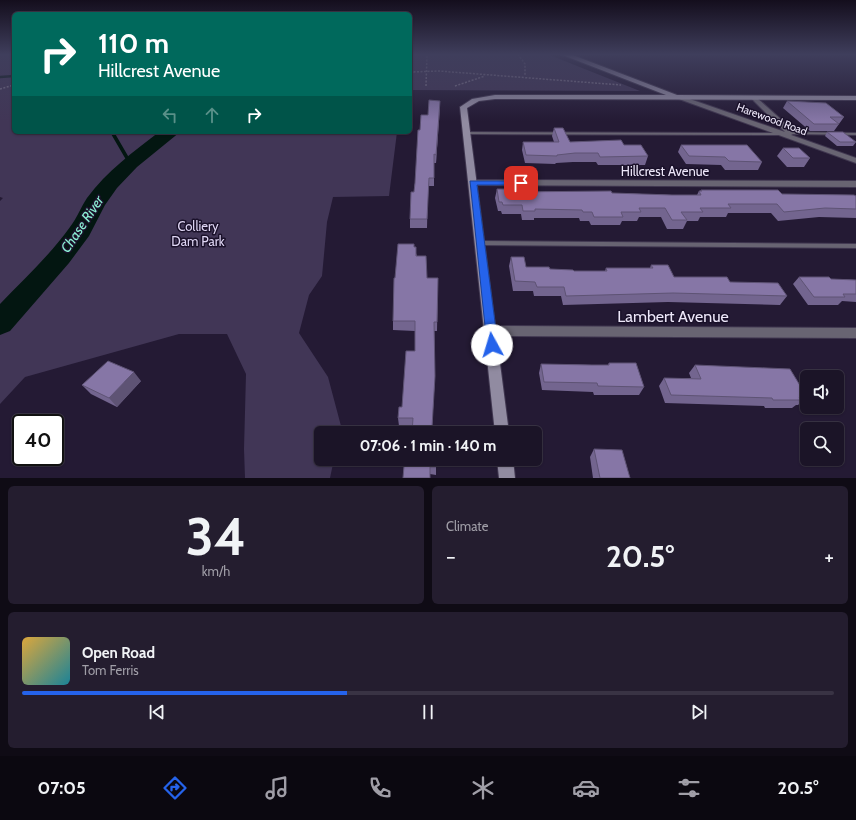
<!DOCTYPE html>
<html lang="en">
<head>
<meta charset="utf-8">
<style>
  body { margin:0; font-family:Cabin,sans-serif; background:#241d2f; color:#f1f3f6; height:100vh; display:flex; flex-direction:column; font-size:15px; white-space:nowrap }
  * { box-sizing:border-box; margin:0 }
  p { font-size:13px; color:#a09ea7 }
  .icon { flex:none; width:22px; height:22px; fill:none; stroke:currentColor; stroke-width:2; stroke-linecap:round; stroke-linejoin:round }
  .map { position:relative; height:478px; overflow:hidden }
  .drawer { display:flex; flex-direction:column; gap:8px; padding:8px; background:#0f0b15; flex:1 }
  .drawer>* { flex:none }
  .guide { position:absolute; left:12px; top:12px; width:400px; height:122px; border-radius:6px; box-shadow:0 1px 3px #0004,0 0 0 1px #393344; background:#00695c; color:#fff; overflow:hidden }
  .tools { position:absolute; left:800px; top:370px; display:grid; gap:8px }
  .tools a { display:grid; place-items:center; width:44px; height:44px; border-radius:6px; background:#1b1427; box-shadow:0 1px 3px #0004,0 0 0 1px #393344; font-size:20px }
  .speed { position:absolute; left:12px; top:414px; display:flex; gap:8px; font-size:20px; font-weight:700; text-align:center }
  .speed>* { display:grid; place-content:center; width:52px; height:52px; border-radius:50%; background:#1b1427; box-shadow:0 1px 3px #0004,0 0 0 1px #393344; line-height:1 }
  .speed .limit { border:2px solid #111; border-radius:6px; background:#fff; color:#111 }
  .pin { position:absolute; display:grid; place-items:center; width:34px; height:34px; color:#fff; margin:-17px; border-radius:8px; box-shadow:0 2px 6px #0006 }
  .me { position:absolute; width:44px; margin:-22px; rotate:354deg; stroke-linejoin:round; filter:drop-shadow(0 0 3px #0008) }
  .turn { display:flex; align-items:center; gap:14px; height:84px; padding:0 20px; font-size:18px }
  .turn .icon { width:52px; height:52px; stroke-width:2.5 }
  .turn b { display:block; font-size:28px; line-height:34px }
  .lanes { display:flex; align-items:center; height:38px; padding:0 20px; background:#0003; justify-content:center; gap:20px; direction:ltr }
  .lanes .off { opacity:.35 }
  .big { font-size:30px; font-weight:700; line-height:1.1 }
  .drawer .card { flex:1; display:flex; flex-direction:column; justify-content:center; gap:6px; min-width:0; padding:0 14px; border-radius:6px; background:#241d2f }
  .drawer .dial { align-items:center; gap:0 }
  .dial b { font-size:52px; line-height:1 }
  .song { display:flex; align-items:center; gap:12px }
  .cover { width:48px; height:48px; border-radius:6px; background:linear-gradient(135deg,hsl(40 70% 55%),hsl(190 70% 35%)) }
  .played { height:4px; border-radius:2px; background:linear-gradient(90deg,#2563eb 40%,#393344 40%) }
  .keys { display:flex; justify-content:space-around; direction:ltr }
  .heat { display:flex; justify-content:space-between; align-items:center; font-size:22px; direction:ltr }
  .drawer .tiles { flex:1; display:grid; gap:8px; grid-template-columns:1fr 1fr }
  .card:last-child { grid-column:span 2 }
  .trip { position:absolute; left:314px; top:426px; width:228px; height:40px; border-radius:6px; background:#1b1427; box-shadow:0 1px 3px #0004,0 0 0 1px #393344; font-weight:700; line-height:40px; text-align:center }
  .tab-bar { display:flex; height:64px; justify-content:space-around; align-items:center; background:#0b0810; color:#a09ea7 }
  .tab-bar .icon { width:28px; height:28px }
  .tab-bar .on { color:#2563eb }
  .tab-bar b { font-size:18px; color:#f1f3f6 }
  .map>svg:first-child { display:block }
  .green { fill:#413656 }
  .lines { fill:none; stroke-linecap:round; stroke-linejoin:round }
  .stream-far1 { stroke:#031611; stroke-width:2.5 }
  .stream { stroke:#031611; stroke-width:3.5 }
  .river { fill:#031611; fill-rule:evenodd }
  .lane-casing { stroke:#403750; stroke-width:2 }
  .street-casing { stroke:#403750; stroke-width:2 }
  .secondary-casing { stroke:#403750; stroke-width:2 }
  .path { stroke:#7c738a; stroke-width:1.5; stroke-dasharray:2 1.5; stroke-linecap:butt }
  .lane { fill:#686472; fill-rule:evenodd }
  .street { fill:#686472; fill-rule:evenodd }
  .secondary { fill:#918ba1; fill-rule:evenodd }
  .wall { fill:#73658f }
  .shaded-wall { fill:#5e5374 }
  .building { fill:#8676a6; stroke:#5e5374 }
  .route { fill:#2563eb; stroke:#184099 }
  .labels { text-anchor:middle; stroke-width:3; stroke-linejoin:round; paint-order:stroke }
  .far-street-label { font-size:11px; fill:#ede7f9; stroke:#1a112a }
  .street-label { font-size:13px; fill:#ede7f9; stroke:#1a112a }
  .park-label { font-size:13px; fill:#dfd6f4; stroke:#1a112a }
  .water-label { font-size:14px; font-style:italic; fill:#8cf1d5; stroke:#1a112a }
  .near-street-label { font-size:16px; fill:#ede7f9; stroke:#1a112a }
</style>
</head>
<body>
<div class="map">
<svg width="856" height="478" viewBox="0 0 856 478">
  <rect width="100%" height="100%" fill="#241a34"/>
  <path class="green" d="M0,54H14V132H397L389,196L333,197L327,222L322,276L309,295L299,333L328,377L341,426L340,433H321V459H334L330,478H245L244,449L246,374L227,334H179L25,377L0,404V201L3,198L0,197Z
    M410,54H547L640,91L410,90Z"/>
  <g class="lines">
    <path class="stream-far1" d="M0,77L14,76"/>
    <path class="stream" d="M112,132L130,163"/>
    <path class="river" d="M159,132H180L137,167L117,188L105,205L89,236L69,263L10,331L0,335V304C24,279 50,255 70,227C77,218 81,207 87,198C107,171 133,152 159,132Z"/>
    <g class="lane-casing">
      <path id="lane" d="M464,132L780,133L782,134L780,135L466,134L464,133Z
        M789,132L856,133V135L791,134H789Z
        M480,241L856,244V248L480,245L477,243Z"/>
    </g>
    <g class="street-casing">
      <path id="street" d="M681,96L785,132L752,99L757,98L794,131L795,133L791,135L856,158V163L679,99V97Z
        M473,180L856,181V187L470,185L469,183L470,181Z
        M491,326L856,328V338L491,336L487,335L485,331L487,327Z"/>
    </g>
    <g class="secondary-casing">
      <path id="secondary" d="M560,54H570L677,95L856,96V100L495,99L479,101L467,108L509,433H495L460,107L472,99L495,95H666Z
        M497,459H513L515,478H499Z"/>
    </g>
    <path class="path" d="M518,54L525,64V76
      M410,72L439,71L621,85
      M410,85L413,86
      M426,86L427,54
      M455,86L485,76
      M0,89L14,85"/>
    <use href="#lane" class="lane"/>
    <use href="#street" class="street"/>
    <use href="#secondary" class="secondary"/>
  </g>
  <path class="wall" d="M440,101L436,163H434V186H428L427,228H410V219L415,183L420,130Z
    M787,101L844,117L834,131H810L783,108Z
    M554,128L570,142L624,145L648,156L645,165H598L596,162H573L556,163L555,164L525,163L522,150L523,142H554L552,136Z
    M827,132L856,142L853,146H837L825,136Z
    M681,145L762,162L758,170H725L721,165L686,164L678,152Z
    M783,148L810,158L804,167H787L777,156Z
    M497,189L511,192L612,193L672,195H697L699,191H700L701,190L782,194L856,196V218L819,217L778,221L771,213H728L726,217H700L698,221H687L683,229H667L661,217H639L637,221H622L620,225H591L589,221H580L579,218H534V220H522L521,214H502L501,211H498L495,198Z
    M414,247L417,256L427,278H438L437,331H434L435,376L432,427L399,426L398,418L402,407L415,351V331L393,330V321Z
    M511,257L526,267L574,271H605L606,268H650L651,265L674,277L730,282L787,296L780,305L668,302L563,305L561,296H534L533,291H513L509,266Z
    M799,277L831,279L856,280V302L842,301L838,305H808L793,284Z
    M609,363L644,387L639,395H594L593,392L542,390L539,373L541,364L592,365H608Z
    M695,365L807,397L798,405H796L792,408H765L764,406L665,403L659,386L664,378H691L689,373Z
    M141,381L117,407L91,394L82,385Z
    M594,449L630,478H593L590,457Z
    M436,459V475L430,474L410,466Z"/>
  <path class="shaded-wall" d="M440,101V108L436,163V155Z
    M134,372L141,381L117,407L109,398Z"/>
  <path class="building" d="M429,100L440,101L436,155L434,154V178H429L427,219H410L411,192H414L415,183L418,130H420L421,115H428Z
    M787,101L826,103L844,117H830L839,124H814Z
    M554,128H563L570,142L621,140L624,145H641L648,156L600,157L598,153H575L557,155V156L526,155L523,142H559Z
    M827,132H843L856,142H840Z
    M681,145H747L762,162L729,161L725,157L689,156Z
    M783,148H799L810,158H793Z
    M497,189H510L511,192L611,191L612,193L672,195H701L699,191H702L701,190H778L782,194L854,195L856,196V209L825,208L784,212L777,204H728L731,208H700L703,212H681L687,220H672L665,208H639L641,212H621L623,217H594L592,212H583L582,210L535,209V211H523L522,205H503L502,202H499Z
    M398,244H414V247H416V256H426L427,278H438L437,322H434L435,376L432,427H437L436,433H412L413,418H398L399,407H402L406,351H415V321H393L394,278H395Z
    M511,257H524L526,267H549L550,269L573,270L574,271H607L606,268H653L651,265H668L674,277H727L730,282L778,283L787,296L673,293L566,296L564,287H537L535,282L515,281Z
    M799,277H829L831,279L856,280V294H843L845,297H814Z
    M108,361L134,372L109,398L82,385Z
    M609,363H636L644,387L598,386L597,383L544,382L541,364L592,365H609Z
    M695,365L790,369L807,397H799L801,400H773L772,398L671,395L664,378L701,379Z
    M594,449L622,450L630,478H600Z
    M411,459H436V467H430V478H403L404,466H410Z"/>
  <linearGradient id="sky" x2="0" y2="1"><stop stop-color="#140e1d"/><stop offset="0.45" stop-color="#3f3e5c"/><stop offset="1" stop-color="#3f3e5c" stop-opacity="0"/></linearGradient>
  <rect width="856" height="121" fill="url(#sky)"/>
  <path class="route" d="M470,181H521L525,183L521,185H477L498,345L496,349L492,350L488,349L487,345Z"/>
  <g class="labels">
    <g class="far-street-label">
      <text transform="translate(772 119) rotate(20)" y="4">Harewood Road</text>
    </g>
    <g class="street-label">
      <text x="665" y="176">Hillcrest Avenue</text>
    </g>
    <g class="park-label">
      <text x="198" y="231">Colliery<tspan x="198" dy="15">Dam Park</tspan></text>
    </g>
    <g class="water-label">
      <text transform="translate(82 224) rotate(-56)" y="5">Chase River</text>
    </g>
    <g class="near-street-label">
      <text x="673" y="322">Lambert Avenue</text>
    </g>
  </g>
</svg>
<div class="tools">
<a><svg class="icon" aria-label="sound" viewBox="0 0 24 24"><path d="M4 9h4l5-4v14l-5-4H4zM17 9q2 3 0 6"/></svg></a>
<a><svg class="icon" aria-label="search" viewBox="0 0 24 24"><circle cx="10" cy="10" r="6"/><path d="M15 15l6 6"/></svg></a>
</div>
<div class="speed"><div class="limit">40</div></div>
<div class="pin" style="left:521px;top:183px;background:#d93025"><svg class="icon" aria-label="arrive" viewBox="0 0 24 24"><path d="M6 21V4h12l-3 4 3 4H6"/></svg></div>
<svg class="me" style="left:492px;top:345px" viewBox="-20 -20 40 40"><circle r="19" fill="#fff"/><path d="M0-13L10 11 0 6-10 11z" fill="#2563eb"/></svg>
<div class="trip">07:06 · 1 min · 140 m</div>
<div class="guide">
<div class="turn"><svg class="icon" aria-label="right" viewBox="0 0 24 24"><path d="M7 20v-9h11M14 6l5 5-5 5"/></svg><div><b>110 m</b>Hillcrest Avenue</div></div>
<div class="lanes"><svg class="icon off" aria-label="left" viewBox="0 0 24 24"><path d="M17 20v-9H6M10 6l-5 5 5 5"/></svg><svg class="icon off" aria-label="ahead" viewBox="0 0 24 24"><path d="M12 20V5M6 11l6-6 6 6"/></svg><svg class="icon" aria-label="right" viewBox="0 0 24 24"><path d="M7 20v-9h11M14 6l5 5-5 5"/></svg></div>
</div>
</div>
<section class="drawer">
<div class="tiles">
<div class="card dial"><b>34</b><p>km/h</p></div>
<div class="card"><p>Climate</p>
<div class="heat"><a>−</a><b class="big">20.5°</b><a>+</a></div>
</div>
<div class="card">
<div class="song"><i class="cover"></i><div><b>Open Road</b><p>Tom Ferris</p></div></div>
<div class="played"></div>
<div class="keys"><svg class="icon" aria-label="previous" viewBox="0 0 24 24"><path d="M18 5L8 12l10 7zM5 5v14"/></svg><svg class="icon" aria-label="pause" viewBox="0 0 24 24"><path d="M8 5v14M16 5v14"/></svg><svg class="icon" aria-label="next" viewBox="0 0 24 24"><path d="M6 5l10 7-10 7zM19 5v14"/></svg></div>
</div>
</div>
</section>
<nav class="tab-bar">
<b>07:05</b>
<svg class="icon on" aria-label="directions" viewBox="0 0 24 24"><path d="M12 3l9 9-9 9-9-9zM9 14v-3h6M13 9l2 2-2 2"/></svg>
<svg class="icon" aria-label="music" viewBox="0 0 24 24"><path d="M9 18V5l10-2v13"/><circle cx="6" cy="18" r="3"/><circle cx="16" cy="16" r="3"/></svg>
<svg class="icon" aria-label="phone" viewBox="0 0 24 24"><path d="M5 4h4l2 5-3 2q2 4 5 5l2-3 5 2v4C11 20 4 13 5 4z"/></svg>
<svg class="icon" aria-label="climate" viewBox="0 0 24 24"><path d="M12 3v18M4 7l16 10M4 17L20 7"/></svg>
<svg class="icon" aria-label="car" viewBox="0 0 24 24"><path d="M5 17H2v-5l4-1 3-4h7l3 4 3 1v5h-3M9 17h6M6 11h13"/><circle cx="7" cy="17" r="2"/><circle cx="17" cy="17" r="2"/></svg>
<svg class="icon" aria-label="filters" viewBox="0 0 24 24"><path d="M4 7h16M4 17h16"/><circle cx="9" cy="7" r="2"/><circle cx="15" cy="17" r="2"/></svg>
<b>20.5°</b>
</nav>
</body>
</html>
